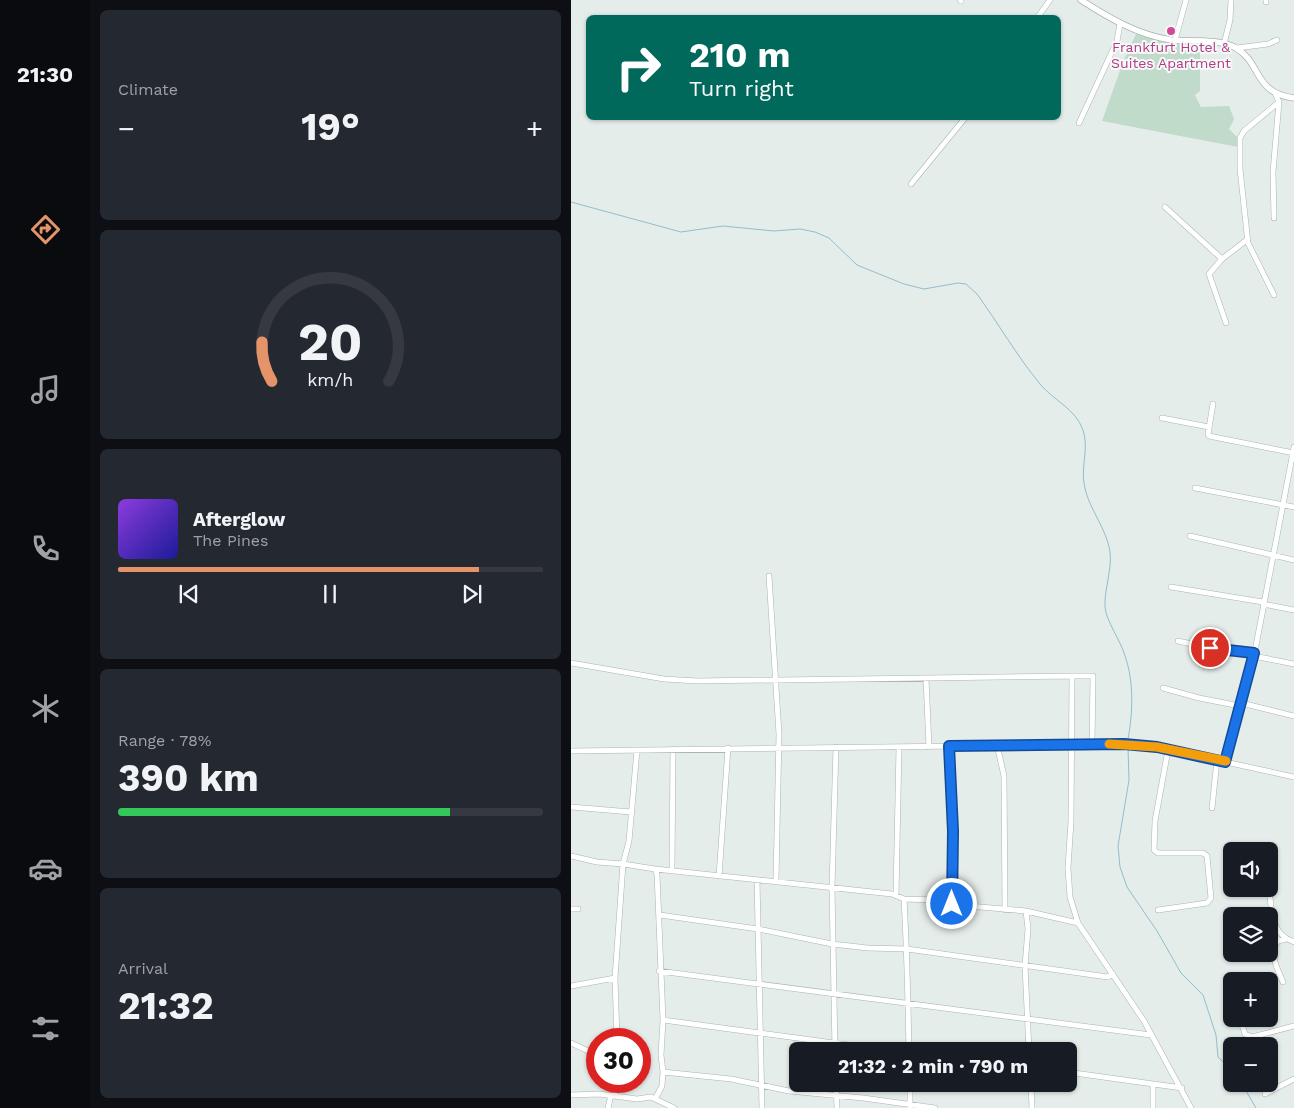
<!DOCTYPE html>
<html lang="en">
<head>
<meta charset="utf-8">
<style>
  body { margin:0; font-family:"Work Sans",sans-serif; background:#242831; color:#f1f3f6; height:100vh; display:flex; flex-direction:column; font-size:19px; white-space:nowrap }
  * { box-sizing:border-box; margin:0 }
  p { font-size:16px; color:#9ea1a6 }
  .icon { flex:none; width:28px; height:28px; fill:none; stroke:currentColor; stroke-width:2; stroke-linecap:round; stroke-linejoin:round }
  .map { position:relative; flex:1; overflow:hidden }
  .panel { display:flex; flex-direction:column; gap:10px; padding:10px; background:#0d0f14; width:481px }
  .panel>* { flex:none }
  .hud { position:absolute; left:15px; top:15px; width:475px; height:105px; border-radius:8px; box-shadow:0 1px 4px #0004; background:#00695c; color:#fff; overflow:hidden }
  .tools { position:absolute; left:652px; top:842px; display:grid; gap:10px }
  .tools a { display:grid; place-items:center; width:55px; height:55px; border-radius:8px; background:#171b24; box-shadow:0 1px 4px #0004; font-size:25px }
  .speed { position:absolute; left:15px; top:1028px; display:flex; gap:10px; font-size:25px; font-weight:700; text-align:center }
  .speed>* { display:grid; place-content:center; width:65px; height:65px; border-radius:50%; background:#171b24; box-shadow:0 1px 4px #0004; line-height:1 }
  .speed .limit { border:8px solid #d22; background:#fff; color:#111 }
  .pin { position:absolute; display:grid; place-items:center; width:42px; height:42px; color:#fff; margin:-21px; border:2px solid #fff; border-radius:50%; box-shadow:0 1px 5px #0007 }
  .me { position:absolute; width:55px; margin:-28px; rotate:0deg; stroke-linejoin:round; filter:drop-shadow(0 0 4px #0008) }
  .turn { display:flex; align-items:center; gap:18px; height:105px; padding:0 20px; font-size:22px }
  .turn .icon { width:65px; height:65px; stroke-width:2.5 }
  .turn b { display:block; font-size:35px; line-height:42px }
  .big { font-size:38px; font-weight:700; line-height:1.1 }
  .panel .widget { flex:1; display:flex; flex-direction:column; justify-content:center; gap:8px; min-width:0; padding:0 18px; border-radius:8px; background:#242831 }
  .panel .dial { align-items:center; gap:0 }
  .dial svg { height:130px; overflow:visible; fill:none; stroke:#363941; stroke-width:7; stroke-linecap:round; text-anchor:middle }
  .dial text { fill:#f1f3f6; stroke:none }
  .song { display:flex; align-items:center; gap:15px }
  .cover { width:60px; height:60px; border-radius:8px; background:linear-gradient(135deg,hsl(270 70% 55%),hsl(240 70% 35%)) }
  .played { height:5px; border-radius:2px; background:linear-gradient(90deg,#e5946a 85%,#363941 85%) }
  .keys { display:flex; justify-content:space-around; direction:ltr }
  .heat { display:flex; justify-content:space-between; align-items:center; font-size:28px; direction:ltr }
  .charge { height:8px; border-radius:4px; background:linear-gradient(90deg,#34c759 78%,#363941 0) }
  .trip { position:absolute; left:218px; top:1042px; width:288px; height:50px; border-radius:8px; background:#171b24; box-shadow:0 1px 4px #0004; font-weight:700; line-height:50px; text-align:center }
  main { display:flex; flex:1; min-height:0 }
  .dock { display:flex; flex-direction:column; width:90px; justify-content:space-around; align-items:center; background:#090b0e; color:#9ea1a6 }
  .dock .icon { width:35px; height:35px }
  .dock .active { color:#e5946a }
  .dock b { font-size:22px; color:#f1f3f6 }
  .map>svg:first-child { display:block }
  .green { fill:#c0dbca }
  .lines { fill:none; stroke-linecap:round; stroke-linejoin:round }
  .stream { stroke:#92bdcc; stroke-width:1 }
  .minor-casing { stroke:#a8b5b1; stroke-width:6 }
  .tertiary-casing { stroke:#a8b5b1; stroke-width:7 }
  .minor { stroke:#fff; stroke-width:5 }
  .tertiary { stroke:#fff; stroke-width:5.5 }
  .route-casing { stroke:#114b97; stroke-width:12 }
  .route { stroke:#1a73e8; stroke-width:9 }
  .slow { stroke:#f59e0b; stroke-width:9 }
  .hotel-dot { fill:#d1479c; stroke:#f5f9f7; stroke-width:2 }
  .labels { text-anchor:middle; stroke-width:4; stroke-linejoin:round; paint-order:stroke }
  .hotel-label { font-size:14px; fill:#b23c85; stroke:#f5f9f7 }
</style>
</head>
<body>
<main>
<nav class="dock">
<b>21:30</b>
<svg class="icon active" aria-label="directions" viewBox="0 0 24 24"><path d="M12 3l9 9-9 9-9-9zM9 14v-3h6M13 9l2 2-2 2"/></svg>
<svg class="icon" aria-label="music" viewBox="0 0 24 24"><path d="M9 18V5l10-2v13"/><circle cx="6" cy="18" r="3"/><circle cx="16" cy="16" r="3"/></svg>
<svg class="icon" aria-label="phone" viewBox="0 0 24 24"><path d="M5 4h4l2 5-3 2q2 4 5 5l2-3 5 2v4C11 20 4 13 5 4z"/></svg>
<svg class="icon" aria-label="climate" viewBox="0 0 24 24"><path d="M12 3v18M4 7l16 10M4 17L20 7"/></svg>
<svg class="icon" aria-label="car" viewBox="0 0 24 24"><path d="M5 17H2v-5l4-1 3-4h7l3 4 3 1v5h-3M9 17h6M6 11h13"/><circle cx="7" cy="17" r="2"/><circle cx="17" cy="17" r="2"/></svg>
<svg class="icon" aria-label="filters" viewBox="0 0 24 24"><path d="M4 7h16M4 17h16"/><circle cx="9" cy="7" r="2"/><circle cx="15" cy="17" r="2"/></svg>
</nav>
<section class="panel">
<div class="widget"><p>Climate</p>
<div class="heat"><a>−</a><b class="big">19°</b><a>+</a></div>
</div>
<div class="widget dial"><svg viewBox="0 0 100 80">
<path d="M14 69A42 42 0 1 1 86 69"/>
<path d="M14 69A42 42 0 0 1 8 45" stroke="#e5946a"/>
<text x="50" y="56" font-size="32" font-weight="700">20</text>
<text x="50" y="72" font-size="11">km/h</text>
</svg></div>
<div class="widget">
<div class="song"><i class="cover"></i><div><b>Afterglow</b><p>The Pines</p></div></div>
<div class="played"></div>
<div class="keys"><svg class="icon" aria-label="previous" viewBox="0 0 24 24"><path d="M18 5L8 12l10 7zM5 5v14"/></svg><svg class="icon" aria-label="pause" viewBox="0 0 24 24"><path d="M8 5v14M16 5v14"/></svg><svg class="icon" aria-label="next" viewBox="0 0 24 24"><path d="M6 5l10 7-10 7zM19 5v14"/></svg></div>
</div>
<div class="widget"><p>Range · 78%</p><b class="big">390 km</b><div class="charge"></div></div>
<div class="widget"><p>Arrival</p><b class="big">21:32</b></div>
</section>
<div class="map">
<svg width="723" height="1108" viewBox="0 0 723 1108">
  <rect width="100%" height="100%" fill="#e5edea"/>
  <path class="green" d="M566,32L587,41L629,45V91L624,95L630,107L658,106L663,119L658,129L666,137L667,147L531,121L552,62Z"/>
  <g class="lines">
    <path class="stream" d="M0,202L110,232L152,226L203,231L229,229L244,232L258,238L286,265L333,284L353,289L387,283L395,284L406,294C427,323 446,356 469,384C483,401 504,408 512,430C518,448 510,466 513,483C516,505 531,522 537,543C544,564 533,586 534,607C535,621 550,641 554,656C563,681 562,713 557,739
      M557,748L558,780L547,846L549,867L556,887L586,931L610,973L632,995L645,1035L647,1057L661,1070
      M671,1084L685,1108"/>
    <g class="minor-casing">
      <path id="minor" d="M389,0L390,1
        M695,2V0
        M466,18L479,0
        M604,40L615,0
        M653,44L659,20L660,0
        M666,48L697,44L706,40
        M508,123L546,41L549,24
        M340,184L394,118
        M594,207L651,259
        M703,218L702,172L708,102L704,93
        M703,295L677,243L669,169V138L673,131L708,102
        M655,323L638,274L651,259L677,239
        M642,404L637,434L638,436L723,453
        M591,418L638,427
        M624,488L723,507
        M619,536L723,560
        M198,576L208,734L205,881
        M600,587L692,602
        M692,604L723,610
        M607,641L639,648L683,653
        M683,656L723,664
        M0,663L93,679L126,681L501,676L500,821L497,868L499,897L507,923L573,1021L620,1108
        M501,676H522L521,745
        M355,679L358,747
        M592,688L628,698L669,706
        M670,703L723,716
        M426,745L433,776L434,910
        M378,746L382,831L381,904
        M66,750L58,841L52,864L84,869L86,874L92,1020L90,1055L92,1072L91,1086L84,1099
        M0,751L553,744L586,747L723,777
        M654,762L683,656L723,447
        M0,807L60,812
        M641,808L646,760
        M0,856L26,862L52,864L44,978L46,1039
        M84,869L321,894L333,899L364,900L386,905L455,911L507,923
        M101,869L102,749
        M148,876L157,748
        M186,880L191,1108
        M698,889C701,910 699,934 723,942
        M325,896L328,747
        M333,899C336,950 337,1000 338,1051
        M0,909H7
        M587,910L636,903L640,898L636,856L632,853H587L583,850L584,821L597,750
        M455,911L457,929L454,966L458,1051
        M89,915L187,929L261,944L297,948L336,949L537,977L542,974
        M88,971L580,1035
        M655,979L661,994
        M712,982C707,970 697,953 707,941L715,939
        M0,986L44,978
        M669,1019L674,1034L681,1037L723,1026
        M92,1020L322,1051
        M0,1043L26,1055
        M264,1051L261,887L265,747
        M92,1072L160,1079L218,1091L292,1098L364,1108
        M496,1072L611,1088
        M265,1084L266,1108
        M339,1084V1108
        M460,1084L461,1108
        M582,1084V1108
        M694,1094L723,1079
        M0,1095L28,1094L66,1099L80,1097L103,1108
        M44,1096L45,1081
        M37,1108L40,1095"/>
    </g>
    <g class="tertiary-casing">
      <path id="tertiary" d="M510,0C538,18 567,35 600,40C620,42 647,38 665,48C691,63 682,93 723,98"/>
    </g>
    <use href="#minor" class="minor"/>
    <use href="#tertiary" class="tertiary"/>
  </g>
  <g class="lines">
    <g class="route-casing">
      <path id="route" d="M381,904L382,831L378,746L553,744L586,747L654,762L683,653L639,648"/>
    </g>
    <use href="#route" class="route"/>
    <path class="slow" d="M538,744L586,747L655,761"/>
  </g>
  <circle class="hotel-dot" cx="600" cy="31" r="5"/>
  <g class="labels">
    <g class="hotel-label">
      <text x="600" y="52">Frankfurt Hotel &amp;<tspan x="600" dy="16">Suites Apartment</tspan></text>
    </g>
  </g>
</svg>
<div class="tools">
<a><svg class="icon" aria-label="sound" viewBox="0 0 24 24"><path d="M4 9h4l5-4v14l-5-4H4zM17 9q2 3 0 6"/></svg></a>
<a><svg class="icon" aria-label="layers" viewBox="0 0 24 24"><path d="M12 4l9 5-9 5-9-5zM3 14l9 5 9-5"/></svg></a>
<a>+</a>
<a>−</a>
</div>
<div class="speed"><div class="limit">30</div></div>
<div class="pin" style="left:639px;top:648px;background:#d93025"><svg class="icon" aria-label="arrive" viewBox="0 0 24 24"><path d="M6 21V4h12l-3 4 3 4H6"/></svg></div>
<svg class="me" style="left:381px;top:904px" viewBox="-20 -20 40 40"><circle r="17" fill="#1a73e8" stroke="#fff" stroke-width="3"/><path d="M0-11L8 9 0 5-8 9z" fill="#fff"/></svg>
<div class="trip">21:32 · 2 min · 790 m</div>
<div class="hud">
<div class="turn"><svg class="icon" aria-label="right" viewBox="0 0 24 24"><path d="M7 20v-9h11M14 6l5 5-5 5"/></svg><div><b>210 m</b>Turn right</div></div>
</div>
</div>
</main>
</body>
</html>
